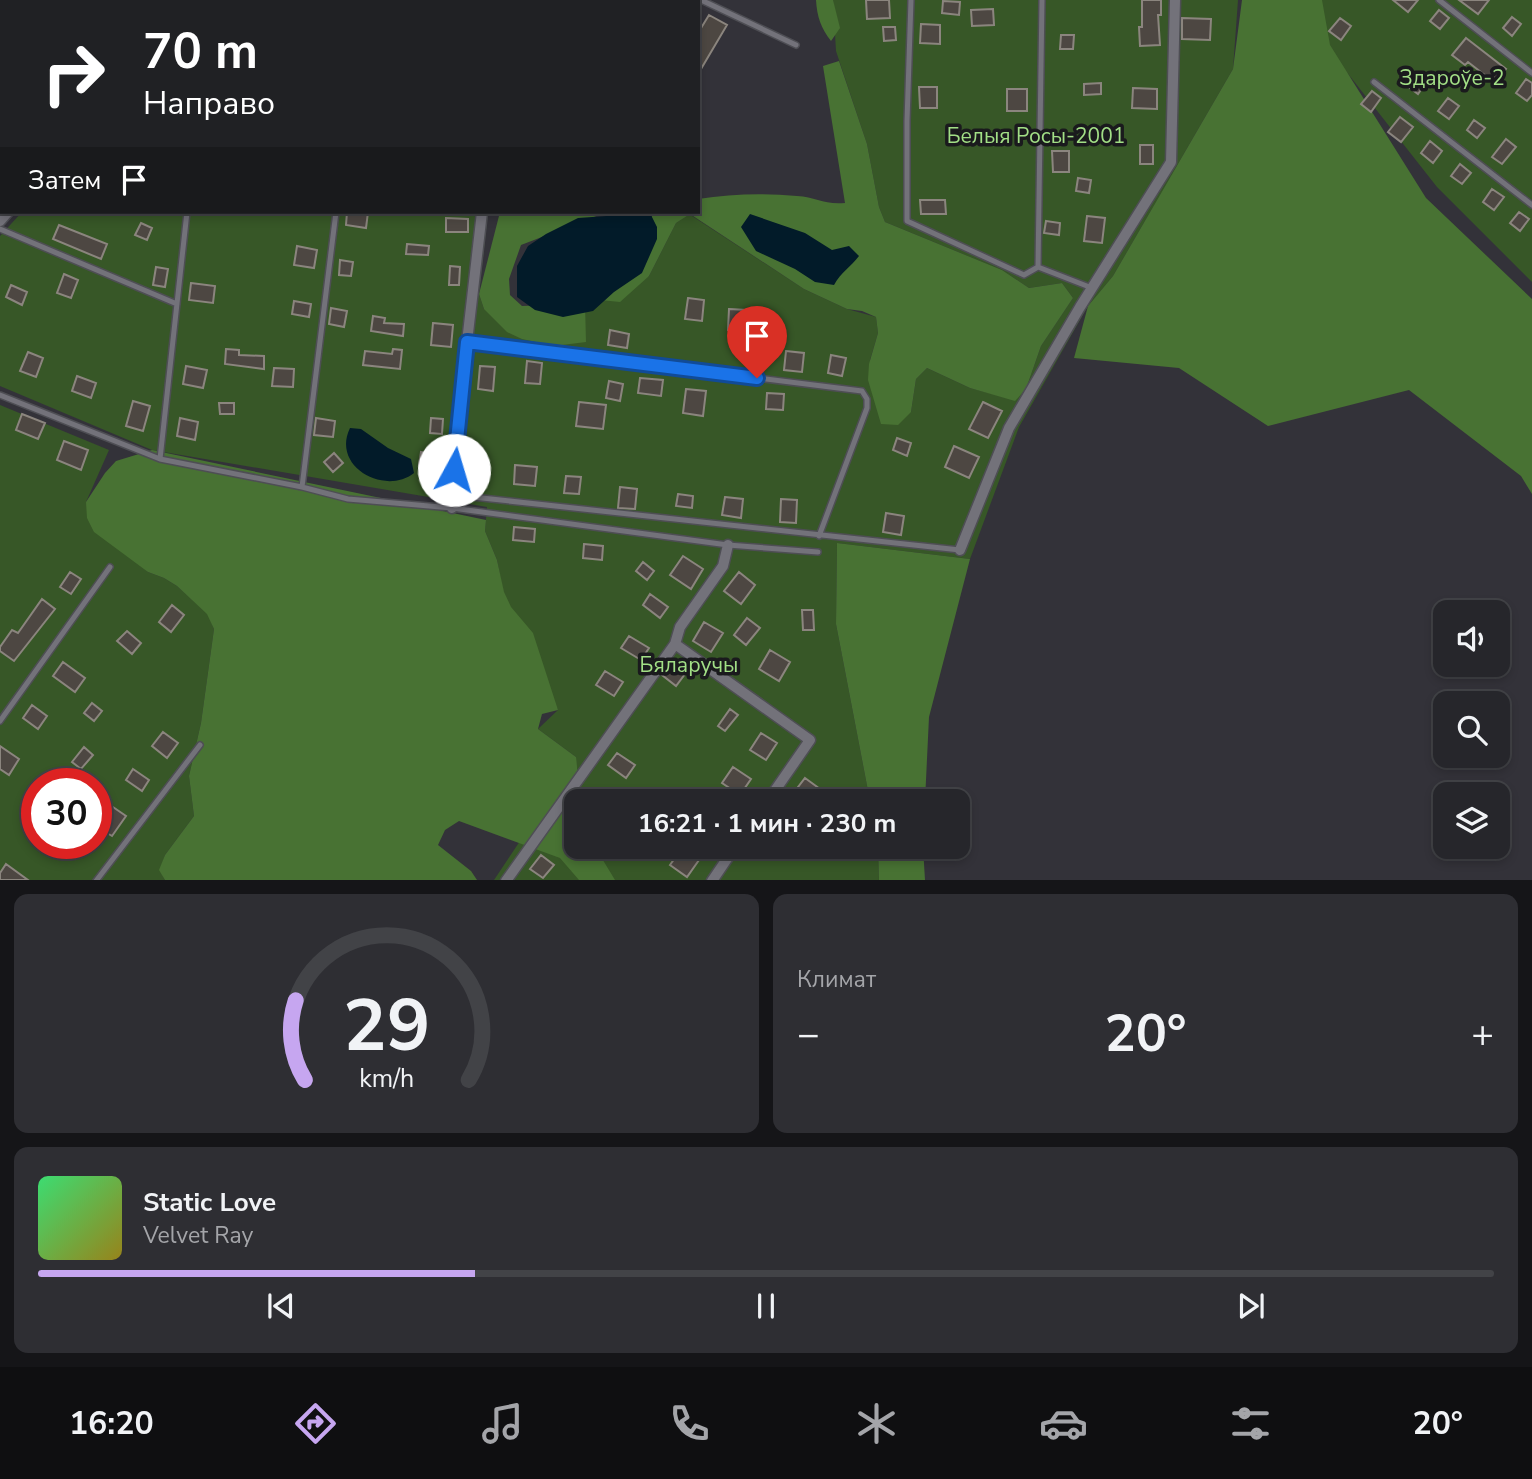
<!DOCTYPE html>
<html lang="ru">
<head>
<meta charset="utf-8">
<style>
  body { margin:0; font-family:"Nunito Sans",sans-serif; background:#2e2e33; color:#f1f3f6; height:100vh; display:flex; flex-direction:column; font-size:26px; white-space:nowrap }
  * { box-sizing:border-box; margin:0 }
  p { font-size:23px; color:#a4a5a9 }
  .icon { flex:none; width:38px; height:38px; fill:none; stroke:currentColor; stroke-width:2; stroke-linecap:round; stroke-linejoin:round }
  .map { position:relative; height:880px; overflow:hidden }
  .side { display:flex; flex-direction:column; gap:14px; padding:14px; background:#151518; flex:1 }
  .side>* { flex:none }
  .hud { position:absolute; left:0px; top:0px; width:700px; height:214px; box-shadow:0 4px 10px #0003,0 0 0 2px #424347; background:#202124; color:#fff; overflow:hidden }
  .tools { position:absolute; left:1433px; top:600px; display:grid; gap:14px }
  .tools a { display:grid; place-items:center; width:77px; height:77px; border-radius:14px; background:#26262b; box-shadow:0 4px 10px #0003,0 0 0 2px #424347; font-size:35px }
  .speed { position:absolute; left:21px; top:768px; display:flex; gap:14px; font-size:35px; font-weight:700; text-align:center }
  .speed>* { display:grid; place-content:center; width:91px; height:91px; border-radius:50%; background:#26262b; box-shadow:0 4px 10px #0003,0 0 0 2px #424347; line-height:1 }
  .speed .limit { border:10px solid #d22; background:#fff; color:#111 }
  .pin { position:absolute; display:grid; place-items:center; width:60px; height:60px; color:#fff; margin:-72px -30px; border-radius:50% 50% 50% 0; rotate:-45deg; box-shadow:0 0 7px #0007 }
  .pin .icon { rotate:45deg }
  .me { position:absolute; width:77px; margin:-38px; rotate:6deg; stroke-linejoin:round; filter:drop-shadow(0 0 5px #0008) }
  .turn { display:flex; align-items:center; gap:24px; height:147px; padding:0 28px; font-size:32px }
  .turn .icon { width:91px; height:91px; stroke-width:2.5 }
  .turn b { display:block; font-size:49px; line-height:60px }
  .then { display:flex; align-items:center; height:66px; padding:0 28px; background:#0003; gap:14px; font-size:26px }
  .big { font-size:52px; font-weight:700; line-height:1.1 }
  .side .tile { flex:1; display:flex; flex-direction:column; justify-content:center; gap:10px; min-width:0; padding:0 24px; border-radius:14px; background:#2e2e33 }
  .side .dial { align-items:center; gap:0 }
  .dial svg { height:182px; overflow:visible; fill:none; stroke:#424347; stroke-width:7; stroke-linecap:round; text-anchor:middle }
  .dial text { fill:#f1f3f6; stroke:none }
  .song { display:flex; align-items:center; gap:21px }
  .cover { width:84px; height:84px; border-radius:10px; background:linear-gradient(135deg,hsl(140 70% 55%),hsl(50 70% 35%)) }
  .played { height:7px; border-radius:4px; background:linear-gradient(90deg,#c6a6f0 30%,#424347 30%) }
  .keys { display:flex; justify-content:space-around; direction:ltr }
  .heat { display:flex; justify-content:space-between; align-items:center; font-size:38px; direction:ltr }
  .side .tiles { flex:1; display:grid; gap:14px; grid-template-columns:1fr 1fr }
  .tile:last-child { grid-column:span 2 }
  .trip { position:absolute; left:564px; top:789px; width:406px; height:70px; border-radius:14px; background:#26262b; box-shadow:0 4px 10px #0003,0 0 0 2px #424347; font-weight:700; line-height:70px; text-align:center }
  .dock { display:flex; height:112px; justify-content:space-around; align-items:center; background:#0f0f11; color:#a4a5a9 }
  .dock .icon { width:49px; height:49px }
  .dock .selected { color:#c6a6f0 }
  .dock b { font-size:32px; color:#f1f3f6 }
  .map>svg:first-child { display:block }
  .green { fill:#375727; fill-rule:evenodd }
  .forest { fill:#487233 }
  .water { fill:#021b29 }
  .building { fill:#4d4742; stroke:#8b857e; stroke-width:2 }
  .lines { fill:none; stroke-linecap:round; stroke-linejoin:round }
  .lane-casing { stroke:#4e4e54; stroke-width:8 }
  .street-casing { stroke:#4e4e54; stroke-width:13 }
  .lane { stroke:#73727a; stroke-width:5 }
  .street { stroke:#73727a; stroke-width:10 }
  .route-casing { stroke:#114b97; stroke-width:18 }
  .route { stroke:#1a73e8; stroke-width:12 }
  .labels { text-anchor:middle; stroke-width:7; stroke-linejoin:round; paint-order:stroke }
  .park-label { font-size:21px; fill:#a2df86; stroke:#1a1a1d }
</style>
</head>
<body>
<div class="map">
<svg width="1532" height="881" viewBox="0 0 1532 881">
  <rect width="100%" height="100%" fill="#333239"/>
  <path class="green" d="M833,0H1238L1233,69L1113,276L1088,306L1019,427L970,559L837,543L836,624L870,801L576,802V847H878L879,880H494L576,757L538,729L558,710L507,611L497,560L485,531L487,507L152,450L0,386V236L22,212H488L479,294L484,309L585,304L649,276L676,223L689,214L804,289L847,309L876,317L878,333L870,360L911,412L916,379L927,368L970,388L1015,400L1026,389L1041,346L1073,298L1062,283L1029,288L1002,270L885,222L879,207L867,144L836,51Z
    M1315,0H1532V282L1437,187L1312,28Z
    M0,405L109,450L86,502L148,572L164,578L177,586L208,614L214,629L201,723L189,776L194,816L165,855L160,870L165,880H0ZM37,784H96V844H37Z"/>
  <path class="forest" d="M816,0H833L840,28L831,41C821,28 817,17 816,0Z
    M1242,0H1322L1330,45L1426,198L1532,299V494L1521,476L1409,390L1268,426L1179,368L1074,358L1088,306L1113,276L1233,69Z
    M839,61L867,144L879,207L885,222L1002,270L1029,288L1062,283L1073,298L1041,346L1026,389L1015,401L970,388L927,368L916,379L911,412L898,425L881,424L868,380L869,364L878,333L876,317L862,311L847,309L804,289L690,214L676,223L649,276L620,302L590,299L646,241L653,212H698V199C730,194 764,193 797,196C816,197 824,205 845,203L823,66Z
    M500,212H607L521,245L509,279L510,295L522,306L585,304L586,342L554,346L522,339L507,332L484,309L479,294Z
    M152,450L486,520L485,531L497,560L504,592L511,607L533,633L558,710L542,714L538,729L576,757C580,788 576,816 576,847H595L615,880H579L560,858L459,821L445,830L438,845L471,871L477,880H165L159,870L165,855L194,816L189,776L201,723L214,629L207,614L177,586L164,578L148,572L94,532L87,518L86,502L105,473L116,461Z
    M837,543L970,559L929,717L925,801H870L836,624Z
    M878,847H923L925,880H879Z"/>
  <path class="water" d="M650,213L657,227V239L642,273L614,292L593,311L563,317L535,310L517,297V266L528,246L546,234L578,218Z
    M750,214L805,233L832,250L849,246L859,256C851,267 841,272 834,285L815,282L795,269L756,251L741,227Z
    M350,428L361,429L388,448L411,459L414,473C385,496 331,467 350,428Z"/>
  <path class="building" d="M866,0H889L890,18L867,19Z
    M1142,0H1161V15H1158L1160,45L1140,46L1139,27H1142Z
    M1393,0H1418L1408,12Z
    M1459,0H1489L1478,14Z
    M943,1L960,2L959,15L942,13Z
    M993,9L994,25L972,26L971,10Z
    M1439,10L1449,18L1440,29L1430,21Z
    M709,15L727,25L698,74V33Z
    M1512,17L1521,24L1512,36L1503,28Z
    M1182,18L1211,19L1210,40L1182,39Z
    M1340,18L1351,26L1341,40L1329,31Z
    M921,24L940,25V44L920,43Z
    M883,27H895L896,40L884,41Z
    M1061,35H1074L1073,49H1060Z
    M1466,38L1506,69L1495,83L1468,62L1465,65L1452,55Z
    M1412,75L1425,84L1418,94L1406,85Z
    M1526,79L1532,83V95L1527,101L1516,93Z
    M1101,83V94L1084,95V84Z
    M919,87H937V108H920Z
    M1133,88L1157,89V109L1132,108Z
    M1007,89H1027V111H1007Z
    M1372,91L1381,98L1371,112L1361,104Z
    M1448,98L1459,106L1449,119L1438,111Z
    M1400,117L1413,127L1401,142L1388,132Z
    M1474,120L1485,128L1477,138L1467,130Z
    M1506,139L1516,147L1502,164L1492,157Z
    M1430,141L1442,151L1433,163L1421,153Z
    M1140,145H1153V164H1140Z
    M1052,151H1069V172H1053Z
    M1460,164L1471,173L1462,184L1451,176Z
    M1078,178L1091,180L1089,193L1076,191Z
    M1492,189L1504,197L1494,210L1483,202Z
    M920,200H945L946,214H921Z
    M347,212H368L366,228L346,225Z
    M1519,212L1529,219L1520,231L1510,223Z
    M1087,216L1105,218L1102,243L1084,241Z
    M446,218L468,219V232H446Z
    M1046,221L1060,223L1059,235L1044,233Z
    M141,223L152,228L147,240L135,235Z
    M59,225L107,244L101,259L53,239Z
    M407,244L429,246L428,255L406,254Z
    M297,246L317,250L314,268L294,265Z
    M340,260L353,262L351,276L339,275Z
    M450,266L460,267L459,285H449Z
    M156,267L168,269L165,287L153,285Z
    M64,274L78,280L71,298L57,293Z
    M191,283L215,286L213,303L189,300Z
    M11,285L27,292L22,305L6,297Z
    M688,298L704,300L702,321L685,319Z
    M294,301L311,304L309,317L292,314Z
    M331,308L347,311L344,327L329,324Z
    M729,309L747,310L746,331L728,330Z
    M373,316L385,318L384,323L404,324L403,336L371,331Z
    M433,323L453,325L451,347L431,345Z
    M610,330L629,334L627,348L608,345Z
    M226,349L239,350V355L264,356V369L225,364Z
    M393,349L402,350L400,369L363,365L365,351L392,354Z
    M786,351L804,353L802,372L784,370Z
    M28,352L43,358L36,377L20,371Z
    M831,355L846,358L842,376L828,373Z
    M527,361L542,363L540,384L525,383Z
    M186,366L207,370L203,388L183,384Z
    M480,366L495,367L493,391L478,389Z
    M274,368L294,369L293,387L272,386Z
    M77,376L96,383L91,398L72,391Z
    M640,378L663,380L661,396L638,393Z
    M609,381L623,384L620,401L606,398Z
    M686,389L706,391L703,416L683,413Z
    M767,393L784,394L783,410L766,409Z
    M133,401L150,406L143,431L126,426Z
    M579,402L606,405L603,429L576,426Z
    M983,402L1002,411L988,438L969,429Z
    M219,403H234V414H220Z
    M22,414L45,423L38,439L16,430Z
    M180,418L198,422L195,440L177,436Z
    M316,418L335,421L333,437L314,435Z
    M431,418L443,419L442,434L430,433Z
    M897,438L911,443L907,456L893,450Z
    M64,441L88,450L81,470L57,460Z
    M954,446L979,457L969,478L945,467Z
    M421,452L441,455L439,469L419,465Z
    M334,453L343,463L333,472L324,462Z
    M515,465L537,467L535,486L514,484Z
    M463,473L474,475L471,491L462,490Z
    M566,476L581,477L579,494L564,493Z
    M620,487L637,489L635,509L618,508Z
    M678,494L693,496L692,508L676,506Z
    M725,497L743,499L741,518L722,515Z
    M781,499L797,500L796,523L780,522Z
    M886,513L904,516L901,535L883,532Z
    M514,527L535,529L534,542L513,540Z
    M584,544L603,546L602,560L583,558Z
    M683,556L703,569L691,589L670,575Z
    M643,562L654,571L647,580L636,571Z
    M70,572L81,579L71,594L60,587Z
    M739,572L755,585L741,604L724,591Z
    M650,594L668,607L660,618L643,605Z
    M42,599L55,609L14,661L0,651V647L12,630L18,633Z
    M172,605L184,615L171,632L159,622Z
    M802,610H813L814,630H803Z
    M747,618L760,628L746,645L734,635Z
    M704,622L723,633L711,652L693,641Z
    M127,631L141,643L132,654L117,641Z
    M629,636L649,648L641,660L621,648Z
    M770,650L790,662L779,681L759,669Z
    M673,660L688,670L676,686L662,675Z
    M63,662L85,678L75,692L53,676Z
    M605,671L623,682L614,696L596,685Z
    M92,703L102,711L94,721L84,713Z
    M32,705L47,716L38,729L23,718Z
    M730,709L738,715L725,731L718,726Z
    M163,732L178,743L167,758L152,746Z
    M761,733L777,743L766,760L750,750Z
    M0,746L19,759L9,775L0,769Z
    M84,747L93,755L81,769L72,762Z
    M617,753L635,765L626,778L608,765Z
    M733,767L751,779L740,795L722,783Z
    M133,769L149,780L142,791L126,780Z
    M805,778L820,789L811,802L795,791Z
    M110,805L126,816L112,836L96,826Z
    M682,848L699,860L687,877L670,865Z
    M541,855L554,865L543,878L530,869Z
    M6,864L28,880H0V873Z"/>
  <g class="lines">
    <g class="lane-casing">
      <path id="lane" d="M701,0L796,45
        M911,0L907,121V221L1024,275L1038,267
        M1042,0L1038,267L1092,288
        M1439,0L1532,73
        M1374,82L1532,205
        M0,229L177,304
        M467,342L862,391L867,399V408L819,536
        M0,395L160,459L302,487L348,499L452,508L728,545L818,552
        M160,459L187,212
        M302,487L336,212
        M454,495L960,550
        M0,721L110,567
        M96,881L200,745"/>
    </g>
    <g class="street-casing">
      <path id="street" d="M197,2L198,0
        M210,2V0
        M0,221L8,212
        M452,508L467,342L482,212
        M960,550L1009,428L1080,307L1171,162L1175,0
        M675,644L810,740L767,802
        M506,881L675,644L680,627L723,566L728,545
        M712,881L735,847"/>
    </g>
    <use href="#lane" class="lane"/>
    <use href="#street" class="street"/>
  </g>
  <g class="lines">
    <g class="route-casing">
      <path id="route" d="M454,470L467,342L757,378"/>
    </g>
    <use href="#route" class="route"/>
  </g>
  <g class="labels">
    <g class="park-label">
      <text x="1452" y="85">Здароўе-2</text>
      <text x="1036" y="143">Белыя Росы-2001</text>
      <text x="689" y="672">Бяларучы</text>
    </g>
  </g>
</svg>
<div class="tools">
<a><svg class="icon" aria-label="sound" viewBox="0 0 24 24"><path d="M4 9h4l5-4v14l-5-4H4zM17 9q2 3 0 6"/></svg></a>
<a><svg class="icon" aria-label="search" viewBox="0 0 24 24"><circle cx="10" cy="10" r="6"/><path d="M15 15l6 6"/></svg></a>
<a><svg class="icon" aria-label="layers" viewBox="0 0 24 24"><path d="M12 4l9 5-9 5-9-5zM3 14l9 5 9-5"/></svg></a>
</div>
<div class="speed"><div class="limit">30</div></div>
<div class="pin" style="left:757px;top:378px;background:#d93025"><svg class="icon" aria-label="arrive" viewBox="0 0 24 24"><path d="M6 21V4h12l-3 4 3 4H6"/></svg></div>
<svg class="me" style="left:454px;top:470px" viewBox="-20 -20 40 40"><circle r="19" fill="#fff"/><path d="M0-13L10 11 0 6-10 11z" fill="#1a73e8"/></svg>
<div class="trip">16:21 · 1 мин · 230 m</div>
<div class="hud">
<div class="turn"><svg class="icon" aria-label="right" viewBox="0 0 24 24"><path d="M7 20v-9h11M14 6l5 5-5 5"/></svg><div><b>70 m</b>Направо</div></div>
<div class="then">Затем<svg class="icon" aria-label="arrive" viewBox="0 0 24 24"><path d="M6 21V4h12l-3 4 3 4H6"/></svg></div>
</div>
</div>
<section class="side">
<div class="tiles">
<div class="tile dial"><svg viewBox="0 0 100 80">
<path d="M14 69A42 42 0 1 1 86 69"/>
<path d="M14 69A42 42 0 0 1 10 34" stroke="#c6a6f0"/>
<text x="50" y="56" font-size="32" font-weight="700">29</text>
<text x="50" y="72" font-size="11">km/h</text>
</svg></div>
<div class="tile"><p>Климат</p>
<div class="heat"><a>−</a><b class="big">20°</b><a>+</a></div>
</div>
<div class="tile">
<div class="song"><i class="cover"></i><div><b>Static Love</b><p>Velvet Ray</p></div></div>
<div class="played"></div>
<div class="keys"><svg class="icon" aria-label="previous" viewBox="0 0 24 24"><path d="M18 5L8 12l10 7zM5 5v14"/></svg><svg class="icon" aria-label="pause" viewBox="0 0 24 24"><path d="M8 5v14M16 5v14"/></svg><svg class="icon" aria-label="next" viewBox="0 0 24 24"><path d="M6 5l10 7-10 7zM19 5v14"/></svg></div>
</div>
</div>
</section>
<nav class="dock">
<b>16:20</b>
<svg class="icon selected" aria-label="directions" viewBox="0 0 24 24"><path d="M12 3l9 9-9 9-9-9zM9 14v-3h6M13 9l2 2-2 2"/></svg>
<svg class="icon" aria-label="music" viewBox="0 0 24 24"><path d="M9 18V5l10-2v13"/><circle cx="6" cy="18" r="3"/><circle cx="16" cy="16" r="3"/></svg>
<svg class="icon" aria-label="phone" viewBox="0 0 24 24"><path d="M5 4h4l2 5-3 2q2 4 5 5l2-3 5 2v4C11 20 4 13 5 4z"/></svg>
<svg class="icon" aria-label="climate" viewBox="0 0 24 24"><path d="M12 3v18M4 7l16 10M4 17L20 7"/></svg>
<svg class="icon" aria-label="car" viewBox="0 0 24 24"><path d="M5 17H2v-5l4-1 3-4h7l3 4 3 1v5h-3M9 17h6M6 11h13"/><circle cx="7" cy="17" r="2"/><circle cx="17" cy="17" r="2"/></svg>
<svg class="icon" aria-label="filters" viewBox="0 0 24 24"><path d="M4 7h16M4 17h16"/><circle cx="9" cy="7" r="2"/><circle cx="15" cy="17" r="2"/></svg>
<b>20°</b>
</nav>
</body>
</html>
